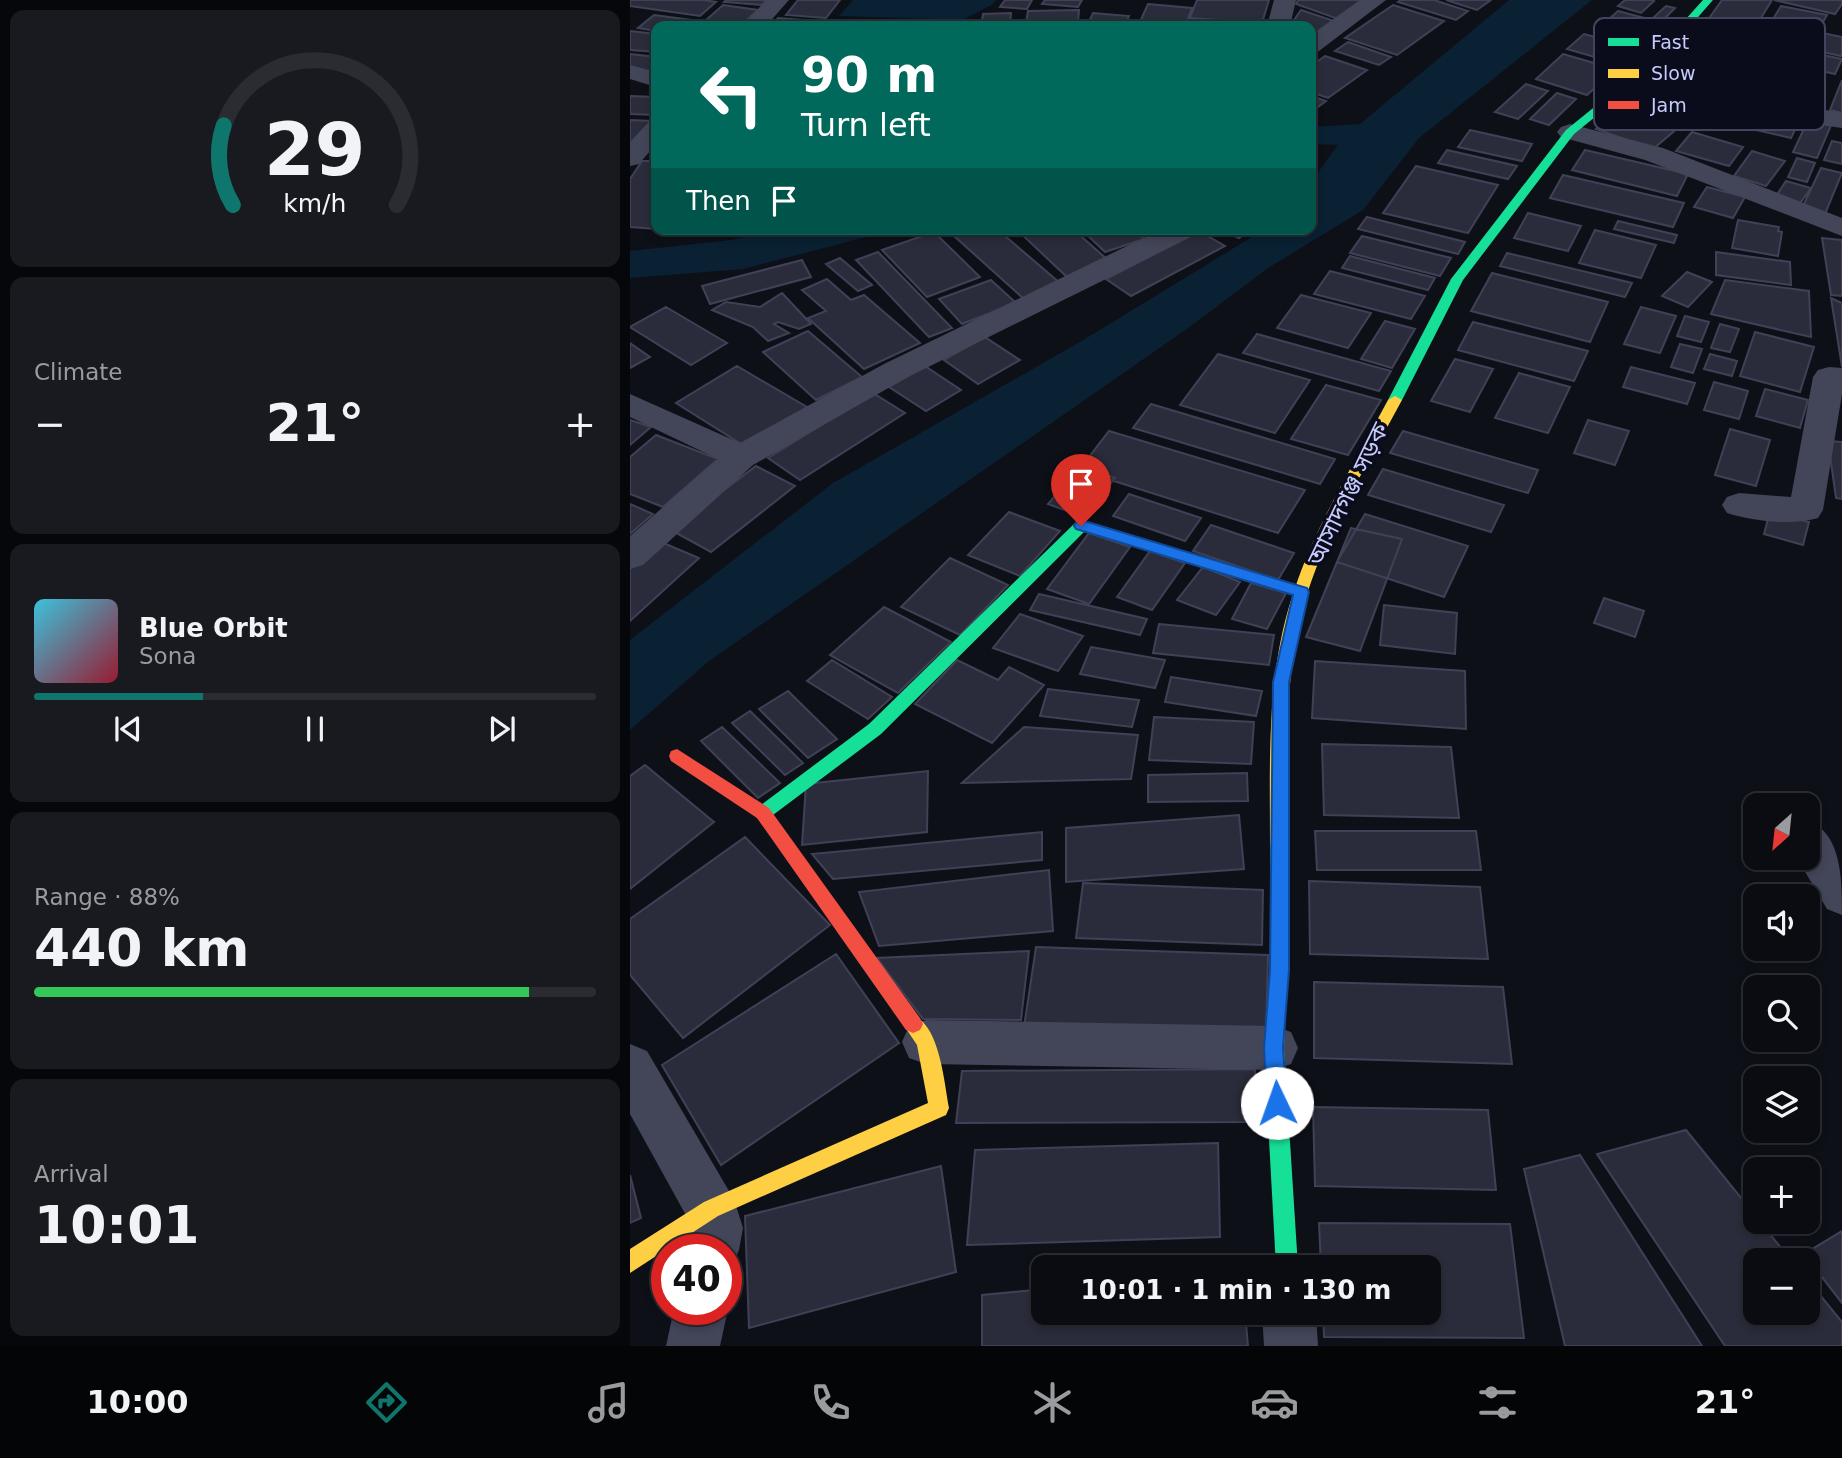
<!DOCTYPE html>
<html lang="en">
<head>
<meta charset="utf-8">
<style>
  body { margin:0; font-family:"DejaVu Sans","Noto Sans Bengali",sans-serif; background:#181a20; color:#f1f3f6; height:100vh; display:flex; flex-direction:column; font-size:26px; white-space:nowrap }
  * { box-sizing:border-box; margin:0 }
  p { font-size:23px; color:#999b9f }
  .icon { flex:none; width:38px; height:38px; fill:none; stroke:currentColor; stroke-width:2; stroke-linecap:round; stroke-linejoin:round }
  .map { position:relative; flex:1; overflow:hidden }
  .side { display:flex; flex-direction:column; gap:10px; padding:10px; background:#06070a; width:630px }
  .side>* { flex:none }
  .guide { position:absolute; left:21px; top:21px; width:665px; height:214px; border-radius:14px; box-shadow:0 4px 10px #0003,0 0 0 2px #2a2c32; background:#00695c; color:#fff; overflow:hidden }
  .needle { width:46px; rotate:207deg }
  .controls { position:absolute; left:1113px; top:793px; display:grid; gap:14px }
  .controls a { display:grid; place-items:center; width:77px; height:77px; border-radius:14px; background:#0a0c12; box-shadow:0 4px 10px #0003,0 0 0 2px #2a2c32; font-size:35px }
  .speed { position:absolute; left:21px; top:1234px; display:flex; gap:14px; font-size:35px; font-weight:700; text-align:center }
  .speed>* { display:grid; place-content:center; width:91px; height:91px; border-radius:50%; background:#0a0c12; box-shadow:0 4px 10px #0003,0 0 0 2px #2a2c32; line-height:1 }
  .speed .limit { border:10px solid #d22; background:#fff; color:#111 }
  .pin { position:absolute; display:grid; place-items:center; width:60px; height:60px; color:#fff; margin:-72px -30px; border-radius:50% 50% 50% 0; rotate:-45deg; box-shadow:0 0 7px #0007 }
  .pin .icon { rotate:45deg }
  .me { position:absolute; width:77px; margin:-38px; rotate:357deg; stroke-linejoin:round; filter:drop-shadow(0 0 5px #0008) }
  .turn { display:flex; align-items:center; gap:24px; height:147px; padding:0 35px; font-size:32px }
  .turn .icon { width:91px; height:91px; stroke-width:2.5 }
  .turn b { display:block; font-size:49px; line-height:60px }
  .then { display:flex; align-items:center; height:66px; padding:0 35px; background:#0003; gap:14px; font-size:26px }
  .big { font-size:52px; font-weight:800; line-height:1.1 }
  .side .tile { flex:1; display:flex; flex-direction:column; justify-content:center; gap:10px; min-width:0; padding:0 24px; border-radius:14px; background:#181a20 }
  .side .dial { align-items:center; gap:0 }
  .dial svg { height:182px; overflow:visible; fill:none; stroke:#2a2c32; stroke-width:7; stroke-linecap:round; text-anchor:middle }
  .dial text { fill:#f1f3f6; stroke:none }
  .song { display:flex; align-items:center; gap:21px }
  .cover { width:84px; height:84px; border-radius:10px; background:linear-gradient(135deg,hsl(190 70% 55%),hsl(350 70% 35%)) }
  .played { height:7px; border-radius:4px; background:linear-gradient(90deg,#0f766e 30%,#2a2c32 30%) }
  .keys { display:flex; justify-content:space-around; direction:ltr }
  .heat { display:flex; justify-content:space-between; align-items:center; font-size:38px; direction:ltr }
  .charge { height:10px; border-radius:5px; background:linear-gradient(90deg,#34c759 88%,#2a2c32 0) }
  .trip { position:absolute; left:401px; top:1255px; width:410px; height:70px; border-radius:14px; background:#0a0c12; box-shadow:0 4px 10px #0003,0 0 0 2px #2a2c32; font-weight:800; line-height:70px; text-align:center }
  .tabs { display:flex; height:112px; justify-content:space-around; align-items:center; background:#040507; color:#999b9f }
  .tabs .icon { width:49px; height:49px }
  .tabs .current { color:#0f766e }
  .tabs b { font-size:32px; color:#f1f3f6 }
  main { display:flex; flex:1; min-height:0 }
  .map>svg:first-child { display:block }
  .water { fill:#092133 }
  .building { fill:#2b2c3b; stroke:#404156; stroke-width:2 }
  .lines { fill:none; stroke-linecap:round; stroke-linejoin:round }
  .street { fill:#434659; fill-rule:evenodd }
  .fast { fill:#16e098; fill-rule:evenodd }
  .slow { fill:#ffcf43; fill-rule:evenodd }
  .jam { fill:#f24e42; fill-rule:evenodd }
  .route { fill:#1a73e8; stroke:#114b97; stroke-width:2 }
  .labels { text-anchor:middle; stroke-width:7; stroke-linejoin:round; paint-order:stroke }
  .street-label { font-size:24px; fill:#c6cbfe; stroke:#0b0c1b }
  .key { fill:#0b0c1b; stroke:#43455f; stroke-width:2 }
  .key-label { font-size:19px; fill:#c6cbfe }
</style>
</head>
<body>
<main>
<section class="side">
<div class="tile dial"><svg viewBox="0 0 100 80">
<path d="M14 69A42 42 0 1 1 86 69"/>
<path d="M14 69A42 42 0 0 1 10 34" stroke="#0f766e"/>
<text x="50" y="56" font-size="32" font-weight="700">29</text>
<text x="50" y="72" font-size="11">km/h</text>
</svg></div>
<div class="tile"><p>Climate</p>
<div class="heat"><a>−</a><b class="big">21°</b><a>+</a></div>
</div>
<div class="tile">
<div class="song"><i class="cover"></i><div><b>Blue Orbit</b><p>Sona</p></div></div>
<div class="played"></div>
<div class="keys"><svg class="icon" aria-label="previous" viewBox="0 0 24 24"><path d="M18 5L8 12l10 7zM5 5v14"/></svg><svg class="icon" aria-label="pause" viewBox="0 0 24 24"><path d="M8 5v14M16 5v14"/></svg><svg class="icon" aria-label="next" viewBox="0 0 24 24"><path d="M6 5l10 7-10 7zM19 5v14"/></svg></div>
</div>
<div class="tile"><p>Range · 88%</p><b class="big">440 km</b><div class="charge"></div></div>
<div class="tile"><p>Arrival</p><b class="big">10:01</b></div>
</section>
<div class="map">
<svg width="1212" height="1346" viewBox="0 0 1212 1346">
  <rect width="100%" height="100%" fill="#0e1018"/>
  <path class="water" d="M223,0H366L363,4L333,20L209,16Z
    M879,0H962L789,138L733,210L638,268L561,326L79,661L0,730V640L203,483L455,339L635,229H681V182L708,145L681,144V127L730,124Z
    M151,229H267L113,269L0,278V251L101,240Z"/>
  <path class="building" d="M0,0H74L86,2L70,16L0,6Z
    M96,0H137L132,5L94,2Z
    M168,0H210L196,18L156,15Z
    M375,0H402L397,9L370,7Z
    M415,0H452L448,7L412,4Z
    M567,0H639L632,23L560,18Z
    M668,0H737L708,19L666,4Z
    M771,0H804L838,11L826,20L768,2Z
    M816,0H861L847,10Z
    M995,0H1022L1024,1L1011,13L988,6Z
    M1092,0H1142L1121,34L1075,24Z
    M1144,0H1212V4L1205,14Z
    M518,4L562,8L555,26H508Z
    M93,5L128,10L111,25L76,20Z
    M763,5L814,21L767,55L715,38Z
    M1036,6L1045,8L1033,20L1024,17Z
    M1151,6L1197,15L1189,29L1143,19Z
    M449,10L448,22L396,23L398,11Z
    M671,10L710,23L685,40L681,38V26H660Z
    M988,11L1030,22L1021,31L979,19Z
    M381,13L380,26H351L353,14Z
    M463,13L499,16L494,26L458,24Z
    M24,15L69,21L63,26H26V31L8,28Z
    M148,18L188,21L183,26H141Z
    M207,22L237,24L235,26H204Z
    M1140,22L1212,37V54L1211,56L1130,38Z
    M0,31L26,34V52L0,50Z
    M954,34L1005,48L989,64L937,49Z
    M1121,40L1212,59L1205,74L1112,53Z
    M718,42L761,57L749,65L705,51Z
    M0,54L26,57V63L19,71L0,69Z
    M933,54L985,69L957,95L906,79Z
    M695,56L737,70L698,98L681,92V66Z
    M1145,75L1195,86L1184,109L1132,98Z
    M1212,80V113L1200,110Z
    M896,84L918,91L888,119L865,112Z
    M927,93L946,99L919,125L900,119Z
    M0,96L26,97V115L0,114Z
    M681,96L696,101L681,112Z
    M1119,107L1170,119L1161,138L1109,126Z
    M991,109L1048,128L1023,149L966,129Z
    M1179,118L1202,123L1187,158L1163,152Z
    M0,120L21,121L0,145Z
    M840,130L902,144L892,161L828,147Z
    M1062,132L1113,147L1099,166L1046,151Z
    M1202,141L1212,143V164L1194,160Z
    M817,150L887,166L878,179L808,163Z
    M955,150L1058,174L1047,196L942,170Z
    M1122,151L1155,161L1136,186L1104,176Z
    M1167,158L1185,163L1177,182L1158,177Z
    M12,161H26V229L0,227V179Z
    M786,166L868,185L838,233L753,213Z
    M1191,168L1212,173L1195,214L1172,208Z
    M933,175L1054,203L1043,227L920,198Z
    M1156,181L1181,188L1168,206L1144,199Z
    M1077,187L1115,197L1103,218L1064,207Z
    M898,213L951,226L938,251L884,238Z
    M737,217L835,242L828,254L728,229Z
    M1108,220L1149,227L1148,231L1152,232L1148,256L1102,248Z
    M988,221L1047,235L1044,243L984,229Z
    M341,229H367L431,284L394,299L324,236Z
    M386,229H443L480,262L438,278Z
    M451,229H504L514,239L475,252Z
    M590,229H621L609,238Z
    M965,230L1026,245L1011,278L949,263Z
    M569,231L595,246L501,296L476,279Z
    M304,232L350,277L297,297L252,250Z
    M732,236L821,258L810,276L720,253Z
    M1192,238L1212,240V296L1201,295Z
    M248,252L322,328L299,337L226,260Z
    M1086,252L1160,262L1161,285L1086,275Z
    M877,253L1002,283L995,297L870,266Z
    M720,256L805,278L798,290L712,268Z
    M210,258L242,285L228,291L196,264Z
    M172,260L181,277L80,304L72,286Z
    M700,271L795,296L781,319L684,294Z
    M1057,272L1082,282L1058,307L1032,296Z
    M862,273L978,302L960,342L841,311Z
    M197,279L221,300L234,295L290,343L234,369L178,318L196,311L172,290Z
    M361,280L386,303L332,324L309,299Z
    M1095,280L1179,291L1181,337L1081,314Z
    M152,293L181,324L169,329L148,322L144,324L159,333L138,341L123,327L82,310L96,302L130,307Z
    M671,295L741,313L718,348L647,328Z
    M1201,298L1212,303V367Z
    M36,307L97,343L61,365L0,327Z
    M1011,307L1046,316L1030,353L994,344Z
    M1055,316L1079,322L1071,342L1047,336Z
    M755,321L785,329L762,368L731,359Z
    M843,322L958,351L944,381L828,350Z
    M1090,324L1109,329L1100,352L1081,348Z
    M178,331L232,377L186,400L133,352Z
    M1125,332L1184,347L1170,392L1110,376Z
    M627,334L761,371L749,391L613,353Z
    M355,337L390,360L348,384L314,360Z
    M0,343L20,357L0,368Z
    M1050,344L1072,349L1063,373L1041,367Z
    M588,354L680,380L645,433L550,405Z
    M1080,354L1107,361L1102,376L1074,369Z
    M825,359L863,369L840,412L801,401Z
    M107,366L177,407L116,447L46,403Z
    M295,366L331,390L296,411L259,387Z
    M1001,367L1065,383L1057,404L993,387Z
    M889,373L940,387L918,433L865,418Z
    M1084,382L1118,391L1109,419L1074,410Z
    M696,385L751,400L718,455L661,439Z
    M1135,389L1178,400L1170,428L1126,416Z
    M243,393L275,413L170,480L138,458Z
    M521,404L705,459L690,484L503,428Z
    M0,420L21,427L0,445Z
    M958,420L999,431L985,465L944,453Z
    M1100,429L1140,440L1126,486L1085,475Z
    M479,431L675,490L648,533L449,470Z
    M773,431L908,470L898,493L760,453Z
    M26,435L88,459L33,507L0,494V457Z
    M1198,441L1212,442V499L1206,498Z
    M126,466L165,486L81,552L41,530Z
    M450,466L485,478L454,517L418,504Z
    M753,469L874,505L861,532L738,495Z
    M499,494L571,518L555,541L483,516Z
    M0,504L23,514L0,534Z
    M379,512L430,531L390,576L338,555Z
    M1140,512L1179,522L1173,545L1134,534Z
    M735,514L838,546L814,597L707,562Z
    M581,525L664,553L648,580L563,551Z
    M721,528L772,539L730,651L676,637Z
    M459,533L500,547L459,604L417,589Z
    M31,542L69,558L0,621V569Z
    M520,551L555,563L522,610L487,597Z
    M320,558L378,585L330,635L271,607Z
    M573,567L610,582L586,615L547,600Z
    M621,583L656,593L637,629L602,619Z
    M409,594L517,619L510,635L400,610Z
    M974,598L1014,611L1005,637L964,623Z
    M754,605L827,613L825,654L750,645Z
    M254,607L321,642L268,693L200,655Z
    M390,614L453,636L428,671L363,648Z
    M529,624L644,635L639,665L523,653Z
    M461,647L535,660L525,688L450,674Z
    M202,660L262,697L238,719L177,681Z
    M327,660L368,680L379,667L414,685L362,743L285,704Z
    M685,661L835,671L836,729L682,718Z
    M541,677L632,691L626,716L535,702Z
    M418,689L509,700L502,727L410,716Z
    M158,691L207,739L178,758L129,709Z
    M120,711L173,763L155,775L102,723Z
    M524,717L624,722L621,764L519,760Z
    M92,727L150,783L128,798L71,741Z
    M394,727L508,735L501,779L332,783Z
    M692,744L821,747L829,818L694,815Z
    M15,765L84,822L0,889V776Z
    M298,771L297,832L172,845L176,784Z
    M617,773L618,801L518,802V775Z
    M609,815L614,869L436,882V828Z
    M685,831H846L851,870H687Z
    M412,832V860L203,879L182,854Z
    M115,837L200,925L53,1038L0,975V919Z
    M419,870L423,931L249,946L229,892Z
    M679,881L850,887L858,959L680,954Z
    M453,883L633,890L632,945L446,938Z
    M406,947L638,955L636,1036L394,1027Z
    M399,951L391,1020L293,1019L247,958Z
    M206,954L269,1043L91,1165L32,1065Z
    M684,982L873,987L882,1064L684,1058Z
    M625,1069L627,1122L326,1123L332,1071Z
    M683,1107L858,1110L866,1190L685,1186Z
    M1056,1130L1125,1215V1222H1130L1161,1260H1125V1312H1178V1280L1212,1322V1346H1095L967,1154Z
    M588,1143L590,1237L337,1245L345,1150Z
    M950,1155L1072,1346H935L894,1169Z
    M311,1166L326,1272L119,1328L115,1216Z
    M0,1175L11,1218L0,1223Z
    M689,1223L880,1224L894,1338L694,1337L693,1312H798V1267H691Z
    M1212,1231V1303L1174,1254Z
    M413,1289V1312H615L618,1346H352V1295Z"/>
  <g class="lines">
    <path class="street" d="M136,0H159L136,26H113Z
      M644,0H666L660,26H637Z
      M730,0H756L689,51L681,53V35Z
      M0,65L26,72V87L0,79Z
      M1014,65L1184,109L1212,112V128L1183,124L1005,77L1002,72L1005,67Z
      M26,121V144L9,164L0,166V142L17,124Z
      M940,124L1033,148L1212,218V236L1015,160L931,137L927,132L931,127Z
      M532,229H569L565,235L276,378L123,465L13,565L0,569V536L88,459L0,417V394L110,443L254,364Z
      M1199,367L1212,368V394L1193,510L1188,518C1162,526 1123,521 1097,513L1092,505L1097,497L1109,493L1161,497L1183,377L1188,370Z
      M1178,820C1212,834 1212,879 1212,915L1197,909L1167,858H1178Z
      M296,1020L644,1026L661,1032L668,1048L661,1064L644,1070L296,1064L279,1058L272,1042L279,1026Z
      M0,1044L17,1051L99,1191L107,1209L113,1228L109,1250L101,1268L96,1271V1250H57L61,1228L58,1219L0,1114Z
      M96,1305L98,1309L90,1346H36L44,1309H96Z
      M632,1312H686L688,1346H634Z"/>
    <path class="fast" d="M1073,0H1083L1018,74L944,134L833,280L772,400L765,404L760,403L758,400L821,279L936,130L1010,70Z
      M451,521L540,547L542,551L535,556L454,532L251,734L139,818L133,820L127,818L124,813L127,808L239,724L446,522Z
      M649,838L655,840L658,845V970L654,1048L668,1267H646L634,1048L640,970V845L643,840Z"/>
    <path class="slow" d="M765,396L772,400C739,462 700,524 678,591C652,673 657,760 658,845L655,850L649,852L643,850L640,845C640,760 636,672 664,591C686,524 725,462 758,400Z
      M283,1015C310,1026 314,1082 319,1108L316,1115L88,1216L0,1273V1249L74,1202L298,1103L287,1045L273,1024L276,1018Z"/>
    <path class="jam" d="M535,546L676,588L678,592L671,597L530,555L528,551L530,547Z
      M47,749L139,808L290,1018L293,1024L290,1030L283,1033L276,1030L127,818L41,761L39,756L41,751Z"/>
  </g>
  <path class="route" d="M451,520L677,588L679,592L659,682V970L653,1048L657,1103L654,1110L647,1113L640,1110L637,1103L634,1048L640,970L643,682L663,595L446,529L444,526L446,522Z"/>
  <g class="labels">
    <g class="street-label">
      <text transform="translate(718 494) rotate(-64)" y="8">আসাদগঞ্জ সড়ক</text>
    </g>
  </g>
  <rect x="964" y="18" width="231" height="112" rx="10" class="key"/>
  <rect x="978" y="38" width="31" height="8" fill="#16e098"/>
  <rect x="978" y="69" width="31" height="9" fill="#ffcf43"/>
  <rect x="978" y="101" width="31" height="8" fill="#f24e42"/>
  <g class="key-label">
    <text x="1021" y="49">Fast</text>
    <text x="1021" y="80">Slow</text>
    <text x="1021" y="112">Jam</text>
  </g>
</svg>
<div class="controls">
<a><svg class="needle" viewBox="-14 -14 28 28"><path d="M0-13l5 13h-10z" fill="#e53935"/><path d="M0 13l5-13h-10z" fill="#999b9f"/></svg></a>
<a><svg class="icon" aria-label="sound" viewBox="0 0 24 24"><path d="M4 9h4l5-4v14l-5-4H4zM17 9q2 3 0 6"/></svg></a>
<a><svg class="icon" aria-label="search" viewBox="0 0 24 24"><circle cx="10" cy="10" r="6"/><path d="M15 15l6 6"/></svg></a>
<a><svg class="icon" aria-label="layers" viewBox="0 0 24 24"><path d="M12 4l9 5-9 5-9-5zM3 14l9 5 9-5"/></svg></a>
<a>+</a>
<a>−</a>
</div>
<div class="speed"><div class="limit">40</div></div>
<div class="pin" style="left:451px;top:526px;background:#d93025"><svg class="icon" aria-label="arrive" viewBox="0 0 24 24"><path d="M6 21V4h12l-3 4 3 4H6"/></svg></div>
<svg class="me" style="left:647px;top:1103px" viewBox="-20 -20 40 40"><circle r="19" fill="#fff"/><path d="M0-13L10 11 0 6-10 11z" fill="#1a73e8"/></svg>
<div class="trip">10:01 · 1 min · 130 m</div>
<div class="guide">
<div class="turn"><svg class="icon" aria-label="left" viewBox="0 0 24 24"><path d="M17 20v-9H6M10 6l-5 5 5 5"/></svg><div><b>90 m</b>Turn left</div></div>
<div class="then">Then<svg class="icon" aria-label="arrive" viewBox="0 0 24 24"><path d="M6 21V4h12l-3 4 3 4H6"/></svg></div>
</div>
</div>
</main>
<nav class="tabs">
<b>10:00</b>
<svg class="icon current" aria-label="directions" viewBox="0 0 24 24"><path d="M12 3l9 9-9 9-9-9zM9 14v-3h6M13 9l2 2-2 2"/></svg>
<svg class="icon" aria-label="music" viewBox="0 0 24 24"><path d="M9 18V5l10-2v13"/><circle cx="6" cy="18" r="3"/><circle cx="16" cy="16" r="3"/></svg>
<svg class="icon" aria-label="phone" viewBox="0 0 24 24"><path d="M5 4h4l2 5-3 2q2 4 5 5l2-3 5 2v4C11 20 4 13 5 4z"/></svg>
<svg class="icon" aria-label="climate" viewBox="0 0 24 24"><path d="M12 3v18M4 7l16 10M4 17L20 7"/></svg>
<svg class="icon" aria-label="car" viewBox="0 0 24 24"><path d="M5 17H2v-5l4-1 3-4h7l3 4 3 1v5h-3M9 17h6M6 11h13"/><circle cx="7" cy="17" r="2"/><circle cx="17" cy="17" r="2"/></svg>
<svg class="icon" aria-label="filters" viewBox="0 0 24 24"><path d="M4 7h16M4 17h16"/><circle cx="9" cy="7" r="2"/><circle cx="15" cy="17" r="2"/></svg>
<b>21°</b>
</nav>
</body>
</html>
